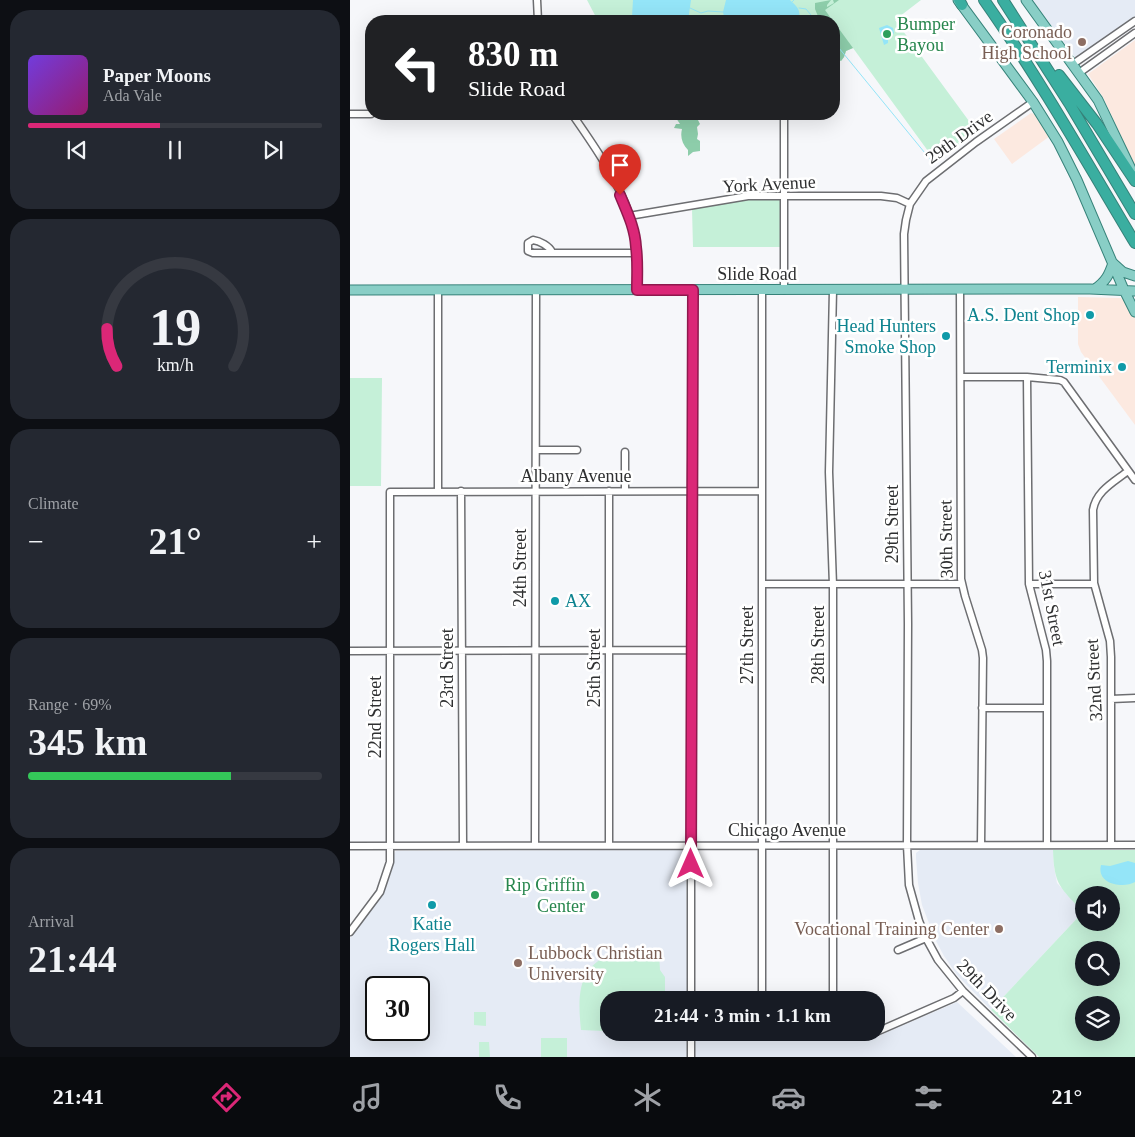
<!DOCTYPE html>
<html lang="en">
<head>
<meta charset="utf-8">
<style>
  body { margin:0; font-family:Georgia,serif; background:#242831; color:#f1f3f6; height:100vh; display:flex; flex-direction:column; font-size:19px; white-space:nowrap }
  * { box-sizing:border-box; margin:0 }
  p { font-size:16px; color:#9ea1a6 }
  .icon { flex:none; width:28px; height:28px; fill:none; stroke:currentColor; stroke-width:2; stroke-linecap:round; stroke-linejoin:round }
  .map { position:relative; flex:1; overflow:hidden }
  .sheet { display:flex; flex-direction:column; gap:10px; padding:10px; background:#0d0f14; width:350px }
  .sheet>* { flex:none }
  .top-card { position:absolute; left:15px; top:15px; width:475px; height:105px; border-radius:20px; box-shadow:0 5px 20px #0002; background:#202124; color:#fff; overflow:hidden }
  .controls { position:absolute; left:725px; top:886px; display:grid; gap:10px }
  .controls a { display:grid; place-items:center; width:45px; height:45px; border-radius:50%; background:#171b24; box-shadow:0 5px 20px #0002; font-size:25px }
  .speed { position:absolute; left:15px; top:976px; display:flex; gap:10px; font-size:25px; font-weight:700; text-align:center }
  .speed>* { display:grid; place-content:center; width:65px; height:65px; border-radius:50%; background:#171b24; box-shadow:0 5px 20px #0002; line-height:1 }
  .speed .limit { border:2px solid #111; border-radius:8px; background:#fff; color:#111 }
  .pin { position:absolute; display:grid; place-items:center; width:42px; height:42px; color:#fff; margin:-51px -21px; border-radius:50% 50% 50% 0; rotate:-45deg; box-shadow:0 0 5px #0007 }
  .pin .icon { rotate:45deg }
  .me { position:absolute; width:55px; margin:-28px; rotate:0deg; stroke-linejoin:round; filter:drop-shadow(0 0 4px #0008) }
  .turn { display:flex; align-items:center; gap:18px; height:105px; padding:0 20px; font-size:22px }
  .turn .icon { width:65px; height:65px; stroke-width:2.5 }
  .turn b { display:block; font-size:35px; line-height:42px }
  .big { font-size:38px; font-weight:700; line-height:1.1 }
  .sheet .widget { flex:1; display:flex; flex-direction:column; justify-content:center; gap:8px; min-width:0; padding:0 18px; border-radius:20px; background:#242831 }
  .sheet .dial { align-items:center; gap:0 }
  .dial svg { height:130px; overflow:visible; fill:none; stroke:#363941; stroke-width:7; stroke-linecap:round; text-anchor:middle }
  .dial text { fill:#f1f3f6; stroke:none }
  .song { display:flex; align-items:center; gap:15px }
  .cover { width:60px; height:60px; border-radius:8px; background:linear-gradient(135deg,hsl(260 70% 55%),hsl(320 70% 35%)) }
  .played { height:5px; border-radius:2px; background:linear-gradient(90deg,#db2777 45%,#363941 45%) }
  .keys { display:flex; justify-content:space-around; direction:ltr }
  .heat { display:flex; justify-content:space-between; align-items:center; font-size:28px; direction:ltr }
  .charge { height:8px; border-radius:4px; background:linear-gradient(90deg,#34c759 69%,#363941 0) }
  .trip { position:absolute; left:250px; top:991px; width:285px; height:50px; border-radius:20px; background:#171b24; box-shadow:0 5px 20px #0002; font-weight:700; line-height:50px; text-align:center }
  .tabs { display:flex; height:80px; justify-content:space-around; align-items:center; background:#090b0e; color:#9ea1a6 }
  .tabs .icon { width:35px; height:35px }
  .tabs .current { color:#db2777 }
  .tabs b { font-size:22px; color:#f1f3f6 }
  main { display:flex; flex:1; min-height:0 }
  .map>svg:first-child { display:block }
  .commercial { fill:#fce9e0 }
  .built { fill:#e5ebf5; fill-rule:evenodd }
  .green { fill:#c5f0d8; fill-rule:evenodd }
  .forest { fill:#8dcdaa }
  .water { fill:#94e5f8 }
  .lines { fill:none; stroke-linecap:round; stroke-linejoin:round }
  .stream { stroke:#94e5f8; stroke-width:1 }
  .minor-casing { stroke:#6d6e71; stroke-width:9 }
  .major-casing { stroke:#368279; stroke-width:11 }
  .highway-casing { stroke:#368279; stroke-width:12 }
  .minor { stroke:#fff; stroke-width:6 }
  .major { stroke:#89cec6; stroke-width:9 }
  .highway { stroke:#3aaea0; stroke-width:10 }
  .route-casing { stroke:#8e194d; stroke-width:12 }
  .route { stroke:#db2777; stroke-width:9 }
  .leisure-dot { fill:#2e9e5b; stroke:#fff; stroke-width:2 }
  .education-dot { fill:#8d6e63; stroke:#fff; stroke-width:2 }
  .culture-dot { fill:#0f9aa8; stroke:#fff; stroke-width:2 }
  .labels { text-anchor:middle; stroke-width:5; stroke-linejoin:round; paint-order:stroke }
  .leisure-label { font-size:18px; fill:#27864d; stroke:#fff; text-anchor:start }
  .education-label { font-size:18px; fill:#785e54; stroke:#fff; text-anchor:end }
  .street-label { font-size:18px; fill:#2f3031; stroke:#fff }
  .culture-label { font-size:18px; fill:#0d838f; stroke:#fff; text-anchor:end }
</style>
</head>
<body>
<main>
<section class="sheet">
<div class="widget">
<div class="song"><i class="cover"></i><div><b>Paper Moons</b><p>Ada Vale</p></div></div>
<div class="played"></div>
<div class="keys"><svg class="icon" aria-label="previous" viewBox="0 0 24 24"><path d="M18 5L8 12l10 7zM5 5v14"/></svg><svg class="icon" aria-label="pause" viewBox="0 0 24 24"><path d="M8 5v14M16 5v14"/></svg><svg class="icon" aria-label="next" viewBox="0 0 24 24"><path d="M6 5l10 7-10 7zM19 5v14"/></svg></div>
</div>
<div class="widget dial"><svg viewBox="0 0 100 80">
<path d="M14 69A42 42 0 1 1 86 69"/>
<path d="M14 69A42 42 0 0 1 8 46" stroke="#db2777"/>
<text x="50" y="56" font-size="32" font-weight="700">19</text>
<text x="50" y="72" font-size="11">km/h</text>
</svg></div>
<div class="widget"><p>Climate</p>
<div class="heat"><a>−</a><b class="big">21°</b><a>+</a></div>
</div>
<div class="widget"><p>Range · 69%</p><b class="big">345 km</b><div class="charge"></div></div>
<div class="widget"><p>Arrival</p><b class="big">21:44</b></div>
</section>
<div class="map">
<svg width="785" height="1057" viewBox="0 0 785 1057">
  <rect width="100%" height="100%" fill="#f6f7fa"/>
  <path class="commercial" d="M785,40V166L753,97L738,74Z
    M681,113L687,115L700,136L662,164L644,139Z
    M728,297L771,298L776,302L785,318V425L731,352L728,344Z"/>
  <path class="built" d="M682,0H785V17L726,59Z
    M333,850L336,855L337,1000H259V1032L337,1033V1057H0V938L34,891L41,873L44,854L46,851ZM26,988H69V1030H26Z
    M570,850H703L704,867L707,883L733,912L641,1010L607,975L594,956L585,939L572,905L568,883L566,858V853Z
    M607,1002L666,1057H345V1042L350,1038L526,1037Z"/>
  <path class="green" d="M237,0H571L545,20L627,132L586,162L503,48L496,51L494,57L491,61L484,57V21H248Z
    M399,199H428L430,200L431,247H343L342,209Z
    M0,378H32L31,486H0Z
    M703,850H785V1057H689L641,1010L733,912C710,887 704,885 703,850ZM734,895H761V922H734ZM734,950H761V978H734ZM734,1005H761V1032H734Z
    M271,951L309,953L310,970L315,977V1000H259V1032L307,1033L302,1037H266L254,1031L231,1030C227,992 228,962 271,951Z
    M124,1012H136V1026L124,1025Z
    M191,1038H217V1057H191Z
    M129,1042H139L140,1057H129Z"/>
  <path class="forest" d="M481,0L477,5V7L484,3L483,0H489L475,10L483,21H470L465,9V3Z
    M484,22L503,48L496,51L494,57L491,61L484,57Z
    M328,114H349L347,118L350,124L347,127L348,134L347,139L350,141V151L343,152L338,156V150C332,144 330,137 332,129L324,128L326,124H330L326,118Z"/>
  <path class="water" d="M283,0H341L338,21H284L282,17Z
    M376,0H440C447,7 452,10 448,21H375L373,12Z
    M537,25L543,28L544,33L538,40V43L534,45L529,28Z
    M778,861L785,863V882C773,889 746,884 751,865L760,866Z"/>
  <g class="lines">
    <path class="stream" d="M442,2L444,0
      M340,8L351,13L358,11L373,12
      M449,8L456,9L466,21
      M484,42L584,164"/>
    <g class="minor-casing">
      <path id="minor" d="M187,0L188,21
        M723,64L785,21
        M729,73L785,33
        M0,114H21
        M222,114C248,151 276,191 285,236C288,254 287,272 287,290
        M434,114V290
        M279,216L398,196H531L547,198L560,204
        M202,252C199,246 190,241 183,240L178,243V251L183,253H287
        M610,289L611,579L615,596L632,650L633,658L631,845
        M88,290V491
        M412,290V1000
        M611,377H677L710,380L714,382L785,480
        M677,377L679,584L696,650L697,661V845
        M186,450H227
        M275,452V491
        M111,491L113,845
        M412,584H611
        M679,584H744
        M0,651L341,650
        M761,699L785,698
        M632,708H697
        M185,845L186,290
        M259,845V491
        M761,845V657L760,641L744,583L743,510C746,491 764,482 778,471
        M0,846L785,845
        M0,932L30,892L40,862V492L412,491
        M548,950L576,938
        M341,1000V515L343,290
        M483,1000V585L479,472L483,290
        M341,1032V1057
        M341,1034L524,1033L604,998L613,991
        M682,1057L613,991L588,960L576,938L569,921L559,885L557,845L558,624L554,234L556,220L560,204L576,181L626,142L683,102"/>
    </g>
    <g class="major-casing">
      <path id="major" d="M608,0L683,102L708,142L727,180L774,290L785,312
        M676,0L748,100L781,169
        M745,289C756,281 759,275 763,263L773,272L785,276
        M0,290L740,289L785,291"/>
    </g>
    <g class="highway-casing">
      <path id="highway" d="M609,0L612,5
        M634,0C689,78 736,161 785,243
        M653,0L719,103L785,214
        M709,75L747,124L785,181"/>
    </g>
    <use href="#minor" class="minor"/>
    <use href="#major" class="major"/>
    <use href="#highway" class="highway"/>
  </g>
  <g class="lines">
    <g class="route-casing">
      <path id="route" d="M270,195C277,212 285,228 286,247C288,261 287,276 287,290H343L341,864"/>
    </g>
    <use href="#route" class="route"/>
  </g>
  <g class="leisure-dot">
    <circle cx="537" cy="34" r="5"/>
    <circle cx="245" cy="895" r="5"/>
  </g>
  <g class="education-dot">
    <circle cx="732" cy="42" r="5"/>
    <circle cx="649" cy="929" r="5"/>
    <circle cx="168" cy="963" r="5"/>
  </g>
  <g class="culture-dot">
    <circle cx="740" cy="315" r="5"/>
    <circle cx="596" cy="336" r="5"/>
    <circle cx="772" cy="367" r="5"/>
    <circle cx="205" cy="601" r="5"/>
    <circle cx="82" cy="905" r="5"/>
  </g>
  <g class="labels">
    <g class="leisure-label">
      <text x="547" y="30">Bumper<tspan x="547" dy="21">Bayou</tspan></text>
      <text x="235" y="891" text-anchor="end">Rip Griffin<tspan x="235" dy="21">Center</tspan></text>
    </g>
    <g class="education-label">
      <text x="722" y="38">Coronado<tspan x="722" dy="21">High School</tspan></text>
      <text x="639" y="935">Vocational Training Center</text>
      <text x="178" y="959" text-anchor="start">Lubbock Christian<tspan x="178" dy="21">University</tspan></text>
    </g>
    <g class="street-label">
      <text transform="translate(609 137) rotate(-36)" y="6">29th Drive</text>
      <text transform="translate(419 184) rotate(-3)" y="6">York Avenue</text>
      <text x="407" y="280">Slide Road</text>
      <text x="226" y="482">Albany Avenue</text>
      <text transform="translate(542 524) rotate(-90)" y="6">29th Street</text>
      <text transform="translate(596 539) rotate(-91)" y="6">30th Street</text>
      <text transform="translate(170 568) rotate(-90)" y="6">24th Street</text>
      <text transform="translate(702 608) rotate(79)" y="6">31st Street</text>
      <text transform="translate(397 645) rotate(-90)" y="6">27th Street</text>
      <text transform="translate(468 645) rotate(-90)" y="6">28th Street</text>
      <text transform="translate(97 668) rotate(-90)" y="6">23rd Street</text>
      <text transform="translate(244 668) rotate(-90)" y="6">25th Street</text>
      <text transform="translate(744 680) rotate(-93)" y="6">32nd Street</text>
      <text transform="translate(25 717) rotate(-90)" y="6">22nd Street</text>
      <text x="437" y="836">Chicago Avenue</text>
      <text transform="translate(637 990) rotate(46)" y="6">29th Drive</text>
    </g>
    <g class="culture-label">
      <text x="730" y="321">A.S. Dent Shop</text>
      <text x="586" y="332">Head Hunters<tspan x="586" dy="21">Smoke Shop</tspan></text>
      <text x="762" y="373">Terminix</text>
      <text x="215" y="607" text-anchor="start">AX</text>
      <text x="82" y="930" text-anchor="middle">Katie<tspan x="82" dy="21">Rogers Hall</tspan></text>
    </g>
  </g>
</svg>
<div class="controls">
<a><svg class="icon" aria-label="sound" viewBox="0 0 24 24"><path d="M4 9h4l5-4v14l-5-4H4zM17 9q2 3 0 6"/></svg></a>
<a><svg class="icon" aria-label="search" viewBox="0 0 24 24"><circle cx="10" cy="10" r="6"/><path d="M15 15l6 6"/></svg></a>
<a><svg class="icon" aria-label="layers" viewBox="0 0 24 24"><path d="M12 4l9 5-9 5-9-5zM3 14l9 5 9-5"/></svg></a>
</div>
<div class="speed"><div class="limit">30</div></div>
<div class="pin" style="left:270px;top:195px;background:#d93025"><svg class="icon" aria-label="arrive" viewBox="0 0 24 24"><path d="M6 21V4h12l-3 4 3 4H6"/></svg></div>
<svg class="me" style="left:341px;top:864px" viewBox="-20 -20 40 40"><path d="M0-17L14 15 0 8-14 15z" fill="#db2777" stroke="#fff" stroke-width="4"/></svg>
<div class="trip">21:44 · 3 min · 1.1 km</div>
<div class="top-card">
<div class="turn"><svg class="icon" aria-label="left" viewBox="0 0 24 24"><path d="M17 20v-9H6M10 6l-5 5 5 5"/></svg><div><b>830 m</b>Slide Road</div></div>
</div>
</div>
</main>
<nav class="tabs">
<b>21:41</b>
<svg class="icon current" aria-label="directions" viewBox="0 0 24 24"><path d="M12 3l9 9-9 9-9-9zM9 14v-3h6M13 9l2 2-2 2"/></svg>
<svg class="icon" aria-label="music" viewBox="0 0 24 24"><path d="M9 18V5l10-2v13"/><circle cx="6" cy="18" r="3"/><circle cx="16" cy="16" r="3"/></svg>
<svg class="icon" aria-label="phone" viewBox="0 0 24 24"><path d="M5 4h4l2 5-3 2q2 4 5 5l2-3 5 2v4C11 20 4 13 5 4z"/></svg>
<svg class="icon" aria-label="climate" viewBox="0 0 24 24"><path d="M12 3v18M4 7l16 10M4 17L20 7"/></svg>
<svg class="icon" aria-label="car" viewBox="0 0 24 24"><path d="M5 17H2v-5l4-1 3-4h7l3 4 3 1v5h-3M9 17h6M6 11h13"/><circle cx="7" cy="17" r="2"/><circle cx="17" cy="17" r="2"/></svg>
<svg class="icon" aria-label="filters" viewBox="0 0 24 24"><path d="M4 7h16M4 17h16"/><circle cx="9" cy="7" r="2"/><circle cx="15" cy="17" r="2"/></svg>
<b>21°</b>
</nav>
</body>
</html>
